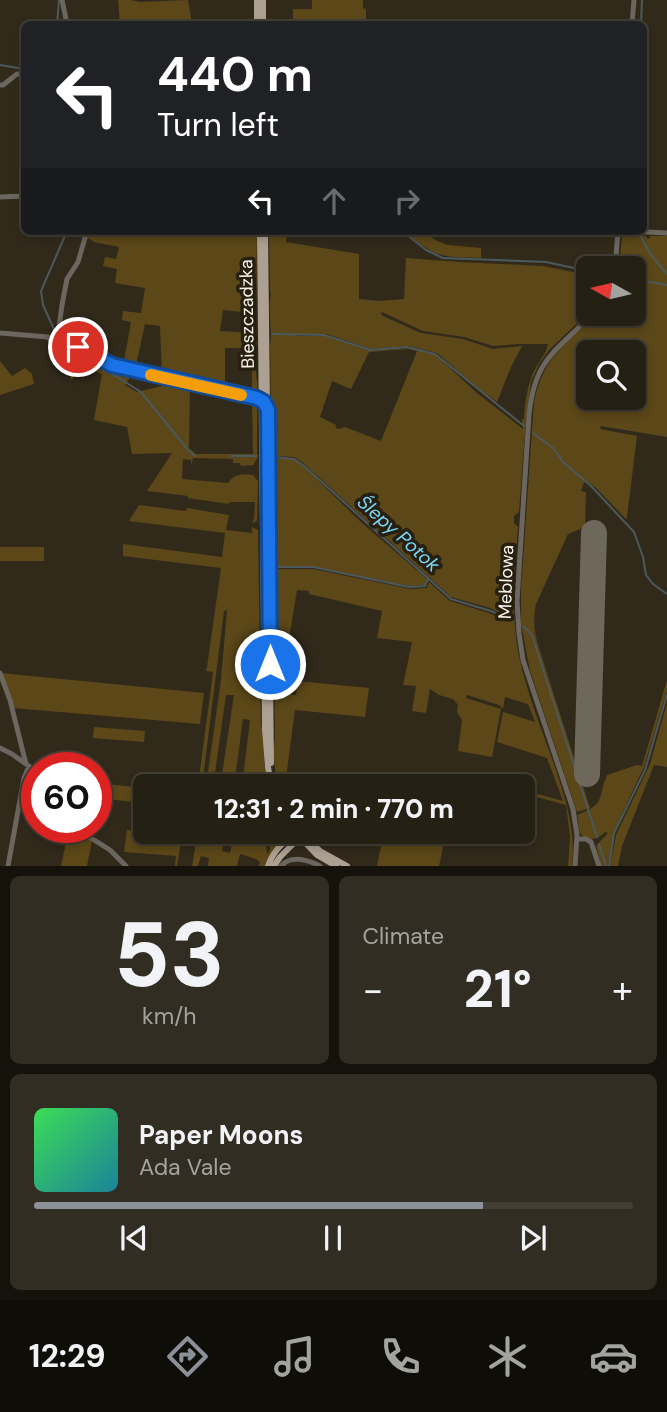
<!DOCTYPE html>
<html lang="en">
<head>
<meta charset="utf-8">
<style>
  body { margin:0; font-family:"DM Sans",sans-serif; background:#312d22; color:#f1f3f6; height:100vh; display:flex; flex-direction:column; font-size:26px; white-space:nowrap }
  * { box-sizing:border-box; margin:0 }
  p { font-size:23px; color:#a3a3a0 }
  .icon { flex:none; width:38px; height:38px; fill:none; stroke:currentColor; stroke-width:2; stroke-linecap:round; stroke-linejoin:round }
  .map { position:relative; height:866px; overflow:hidden }
  .sheet { display:flex; flex-direction:column; gap:10px; padding:10px; background:#14120b; flex:1 }
  .sheet>* { flex:none }
  .hud { position:absolute; left:21px; top:21px; width:626px; height:214px; border-radius:10px; box-shadow:0 4px 10px #0003,0 0 0 2px #423e34; background:#202124; color:#fff; overflow:hidden }
  .needle { width:46px; rotate:278deg }
  .controls { position:absolute; left:576px; top:256px; display:grid; gap:14px }
  .controls a { display:grid; place-items:center; width:70px; height:70px; border-radius:10px; background:#252014; box-shadow:0 4px 10px #0003,0 0 0 2px #423e34; font-size:35px }
  .speed { position:absolute; left:21px; top:752px; display:flex; gap:14px; font-size:35px; font-weight:700; text-align:center }
  .speed>* { display:grid; place-content:center; width:91px; height:91px; border-radius:50%; background:#252014; box-shadow:0 4px 10px #0003,0 0 0 2px #423e34; line-height:1 }
  .speed .limit { border:10px solid #d22; background:#fff; color:#111 }
  .pin { position:absolute; display:grid; place-items:center; width:60px; height:60px; color:#fff; margin:-30px; border:4px solid #fff; border-radius:50%; box-shadow:0 2px 7px #0007 }
  .me { position:absolute; width:77px; margin:-38px; rotate:0deg; stroke-linejoin:round; filter:drop-shadow(0 0 5px #0008) }
  .turn { display:flex; align-items:center; gap:24px; height:147px; padding:0 21px; font-size:32px }
  .turn .icon { width:91px; height:91px; stroke-width:2.5 }
  .turn b { display:block; font-size:49px; line-height:60px }
  .lanes { display:flex; align-items:center; height:66px; padding:0 21px; background:#0003; justify-content:center; gap:35px; direction:ltr }
  .lanes .off { opacity:.35 }
  .big { font-size:52px; font-weight:800; line-height:1.1 }
  .sheet .tile { flex:1; display:flex; flex-direction:column; justify-content:center; gap:10px; min-width:0; padding:0 24px; border-radius:10px; background:#312d22 }
  .sheet .dial { align-items:center; gap:0 }
  .dial b { font-size:91px; line-height:1 }
  .song { display:flex; align-items:center; gap:21px }
  .cover { width:84px; height:84px; border-radius:10px; background:linear-gradient(135deg,hsl(130 70% 55%),hsl(190 70% 35%)) }
  .played { height:7px; border-radius:4px; background:linear-gradient(90deg,#8c9099 75%,#423e34 75%) }
  .keys { display:flex; justify-content:space-around; direction:ltr }
  .heat { display:flex; justify-content:space-between; align-items:center; font-size:38px; direction:ltr }
  .sheet .tiles { flex:1; display:grid; gap:10px; grid-template-columns:1fr 1fr }
  .tile:last-child { grid-column:span 2 }
  .trip { position:absolute; left:133px; top:774px; width:402px; height:70px; border-radius:10px; background:#252014; box-shadow:0 4px 10px #0003,0 0 0 2px #423e34; font-weight:800; line-height:70px; text-align:center }
  .menu { display:flex; height:112px; justify-content:space-around; align-items:center; background:#0f0d08; color:#a3a3a0 }
  .menu .icon { width:49px; height:49px }
  .menu .active { color:#8c9099 }
  .menu b { font-size:32px; color:#f1f3f6 }
  .map>svg:first-child { display:block }
  .green { fill:#5b4718; fill-rule:evenodd }
  .lines { fill:none; stroke-linecap:round; stroke-linejoin:round }
  .stream { stroke:#4b595c; stroke-width:2 }
  .runway { stroke:#6e685a; stroke-width:26 }
  .minor { stroke:#6b665f; stroke-width:5 }
  .major { stroke:#aca093; stroke-width:6 }
  .route-casing { stroke:#114b97; stroke-width:18 }
  .route { stroke:#1a73e8; stroke-width:12 }
  .slow { stroke:#f59e0b; stroke-width:12 }
  .labels { text-anchor:middle; stroke-width:7; stroke-linejoin:round; paint-order:stroke }
  .street-label { font-size:18px; fill:#f9f4ea; stroke:#272011 }
  .water-label { font-size:19px; font-style:italic; fill:#78d8f9; stroke:#272011 }
</style>
</head>
<body>
<div class="map">
<svg width="667" height="866" viewBox="0 0 667 866">
  <rect width="100%" height="100%" fill="#312a1b"/>
  <path class="green" d="M118,0H131L140,2L188,0L192,24H120Z
    M312,0H363V8L366,9V24H293V9H312Z
    M89,231H219L250,235V231H257L256,313L252,315V313L223,310L220,331L252,333V317L256,316C257,335 256,355 256,373C256,379 259,386 258,393L257,384V393L252,394V348H225V390L162,376L160,326L145,324L135,370L123,367L131,322L122,320L123,311L141,313L145,288L115,283L117,269L103,266L105,257L116,259L119,247L94,242L88,238Z
    M269,231H287L286,242L359,254V299L380,301L404,299L406,258L459,262L543,266L588,275V313L549,350L539,364L531,382L526,421L519,512L514,516V523L518,527C515,572 510,616 520,660C528,697 543,732 555,767C566,801 576,830 572,866H568L570,836L566,805L523,793V790L563,801L547,758L497,742L503,712L535,722L528,704L505,697L503,709L499,705L467,695L466,698L501,709L492,757L458,751L462,720L457,712L458,705L453,699L439,695L430,689L426,713L412,711L416,686L403,685L412,642L377,638L382,611L309,594V591L297,590L280,694L296,695L297,681L369,688L365,717L295,710L285,786H277L273,751L275,739L270,346C273,329 267,311 271,293L270,292ZM382,312L423,331L464,337L493,346L518,344H548C546,354 539,361 535,369C527,385 525,402 524,419H522L523,429L477,393L436,355L411,348L371,351L325,336H297L291,334H326L372,349L409,346L437,353L474,385L497,402L511,367L522,346L493,349L463,339L421,333L383,316L381,314ZM409,349L417,351L381,441L345,427L339,429L336,428V425L320,417L332,381L351,389L369,352ZM277,456L294,457L303,463L451,597L490,608L510,618V622L489,613L450,601L429,582L427,588L410,589L313,569H278L279,566L313,567L410,586L425,585L427,579L361,522L302,465L294,459H277Z
    M404,231H424L435,240L448,245L481,248V258C441,257 436,258 404,231Z
    M625,234L646,236L647,238L649,239L650,236H667V437L601,426L600,429L637,436L627,517L626,519L596,488L585,480L581,491L586,492L585,527L568,534L536,604C533,619 534,631 538,645L590,808L577,812L530,671L521,624V589L534,402C544,354 566,346 598,313H634V268H619L622,236ZM588,352H634V397H588Z
    M71,347L109,366L133,373L125,385L137,392L162,386V379L190,385L189,448L196,454H253L252,399L257,401V459L253,465L241,466L240,463H233V459L193,458L191,466V460L183,459L182,479L228,483C233,474 243,473 253,475L258,481L257,521L252,523L254,519L255,502H229V504L188,498V496L147,491L172,453L132,454L127,427L94,420L102,374L75,364L73,380L70,379L72,354L67,348Z
    M0,361L12,376L25,368L32,374L34,384L0,395Z
    M139,505L186,511L187,508L229,515L226,530L252,533V527L258,530L261,729L263,719L264,763L268,786H242L250,720L243,719L234,786H206L221,680L227,610L224,611L202,786H198L213,672L206,671L207,667L221,568L123,556V544L222,557L225,533L129,521ZM226,695H234L221,781L214,780Z
    M0,547H44V561H0Z
    M1,673L204,693L200,724L13,708Z
    M667,680V691L644,767L614,831L608,866H601L596,846L608,833L605,832C599,839 586,843 580,833C578,829 579,819 577,815C606,804 597,799 607,775L637,765L642,766Z
    M667,703V767L654,765L622,846L618,866H610L616,835L650,764Z
    M94,727L145,731L144,742L93,738Z
    M96,783L145,788V803L96,798Z
    M69,828H77L92,841L87,866H61Z
    M127,830L168,834L169,831H183L177,866H175L176,856L124,852Z
    M198,831H226L222,851L230,853L235,831H265L267,854L270,850V831H284L285,833L287,831L284,839L282,837L283,841L266,866H259L260,862L256,859L240,854L237,866H208L209,858L201,856L198,866H192Z
    M384,831H443L441,846L443,847L439,866H377Z"/>
  <g class="lines">
    <path class="stream" d="M57,24L59,0
      M641,24L642,0
      M0,65L24,69
      M402,231L426,250L443,258L546,262L588,271
      M641,237L651,255L667,274
      M634,279L667,285
      M273,334L324,335L371,350L407,347L435,354L524,426
      M65,344L58,338L43,305L41,291L67,231
      M69,347L141,392L188,450L195,456
      M533,433L553,448L563,462L591,486L634,532L643,557L646,575L653,584L667,594
      M231,456H257
      M274,457L294,459L304,466L451,599L491,611L513,621
      M275,567H313L409,587L425,586L428,579
      M523,626L532,635L597,837
      M599,844L606,866
      M609,866L614,833L645,770L667,695"/>
    <path class="runway" d="M587,774L594,533"/>
    <path class="minor" d="M62,0L67,24
      M632,24L634,0
      M0,85H3L17,74H24
      M0,197L24,196
      M625,231L667,233
      M615,268L618,231
      M0,333L48,337L52,342L62,346L70,344L112,365L257,398L264,401
      M70,344L59,327L62,305L67,279L78,262L87,231
      M0,673L10,700L26,764
      M0,748L12,754L37,772
      M79,828L83,833L110,850L126,866
      M577,839H586L591,842L599,866
      M8,866L24,778L29,766
      M281,866C291,855 308,860 320,866
      M575,866L577,835L573,809L523,660L519,633L517,601L529,415C535,356 557,352 593,313"/>
    <path class="major" d="M257,0V24
      M263,0V24
      M260,231L265,729L268,767L271,786
      M265,231L271,763
      M294,831L317,855L336,866
      M298,831L320,851L347,866
      M268,866C273,852 285,836 301,837
      M274,866L280,857L297,840L298,837"/>
  </g>
  <g class="lines">
    <g class="route-casing">
      <path id="route" d="M78,347L112,365L257,398L264,402L268,410L270,664"/>
    </g>
    <use href="#route" class="route"/>
    <path class="slow" d="M151,375L241,395"/>
  </g>
  <g class="labels">
    <g class="street-label">
      <text transform="translate(247 314) rotate(-91)" y="6">Bieszczadzka</text>
      <text transform="translate(506 582) rotate(-88)" y="6">Meblowa</text>
    </g>
    <g class="water-label">
      <text transform="translate(399 533) rotate(42)" y="7">Ślepy Potok</text>
    </g>
  </g>
</svg>
<div class="controls">
<a><svg class="needle" viewBox="-14 -14 28 28"><path d="M0-13l5 13h-10z" fill="#e53935"/><path d="M0 13l5-13h-10z" fill="#a3a3a0"/></svg></a>
<a><svg class="icon" aria-label="search" viewBox="0 0 24 24"><circle cx="10" cy="10" r="6"/><path d="M15 15l6 6"/></svg></a>
</div>
<div class="speed"><div class="limit">60</div></div>
<div class="pin" style="left:78px;top:347px;background:#d93025"><svg class="icon" aria-label="arrive" viewBox="0 0 24 24"><path d="M6 21V4h12l-3 4 3 4H6"/></svg></div>
<svg class="me" style="left:270px;top:664px" viewBox="-20 -20 40 40"><circle r="17" fill="#1a73e8" stroke="#fff" stroke-width="3"/><path d="M0-11L8 9 0 5-8 9z" fill="#fff"/></svg>
<div class="trip">12:31 · 2 min · 770 m</div>
<div class="hud">
<div class="turn"><svg class="icon" aria-label="left" viewBox="0 0 24 24"><path d="M17 20v-9H6M10 6l-5 5 5 5"/></svg><div><b>440 m</b>Turn left</div></div>
<div class="lanes"><svg class="icon" aria-label="left" viewBox="0 0 24 24"><path d="M17 20v-9H6M10 6l-5 5 5 5"/></svg><svg class="icon off" aria-label="ahead" viewBox="0 0 24 24"><path d="M12 20V5M6 11l6-6 6 6"/></svg><svg class="icon off" aria-label="right" viewBox="0 0 24 24"><path d="M7 20v-9h11M14 6l5 5-5 5"/></svg></div>
</div>
</div>
<section class="sheet">
<div class="tiles">
<div class="tile dial"><b>53</b><p>km/h</p></div>
<div class="tile"><p>Climate</p>
<div class="heat"><a>−</a><b class="big">21°</b><a>+</a></div>
</div>
<div class="tile">
<div class="song"><i class="cover"></i><div><b>Paper Moons</b><p>Ada Vale</p></div></div>
<div class="played"></div>
<div class="keys"><svg class="icon" aria-label="previous" viewBox="0 0 24 24"><path d="M18 5L8 12l10 7zM5 5v14"/></svg><svg class="icon" aria-label="pause" viewBox="0 0 24 24"><path d="M8 5v14M16 5v14"/></svg><svg class="icon" aria-label="next" viewBox="0 0 24 24"><path d="M6 5l10 7-10 7zM19 5v14"/></svg></div>
</div>
</div>
</section>
<nav class="menu">
<b>12:29</b>
<svg class="icon active" aria-label="directions" viewBox="0 0 24 24"><path d="M12 3l9 9-9 9-9-9zM9 14v-3h6M13 9l2 2-2 2"/></svg>
<svg class="icon" aria-label="music" viewBox="0 0 24 24"><path d="M9 18V5l10-2v13"/><circle cx="6" cy="18" r="3"/><circle cx="16" cy="16" r="3"/></svg>
<svg class="icon" aria-label="phone" viewBox="0 0 24 24"><path d="M5 4h4l2 5-3 2q2 4 5 5l2-3 5 2v4C11 20 4 13 5 4z"/></svg>
<svg class="icon" aria-label="climate" viewBox="0 0 24 24"><path d="M12 3v18M4 7l16 10M4 17L20 7"/></svg>
<svg class="icon" aria-label="car" viewBox="0 0 24 24"><path d="M5 17H2v-5l4-1 3-4h7l3 4 3 1v5h-3M9 17h6M6 11h13"/><circle cx="7" cy="17" r="2"/><circle cx="17" cy="17" r="2"/></svg>
</nav>
</body>
</html>
